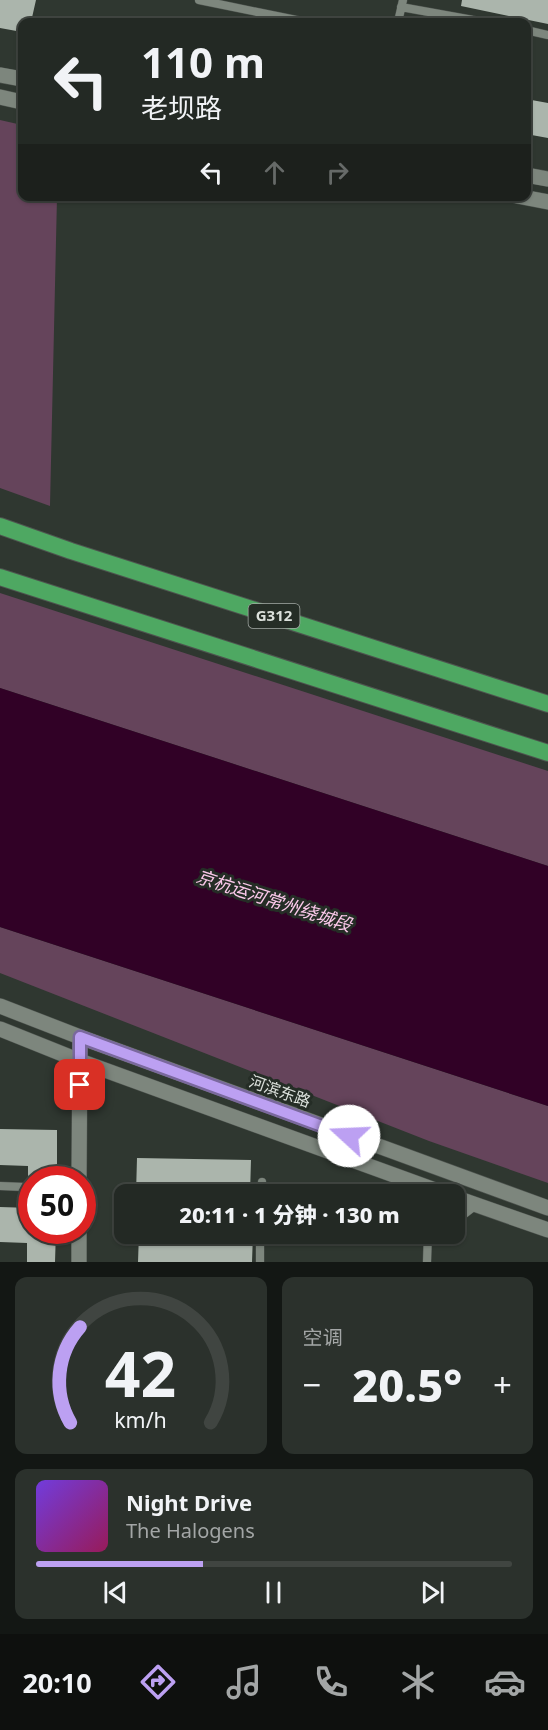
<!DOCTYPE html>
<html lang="zh">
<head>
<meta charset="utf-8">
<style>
  body { margin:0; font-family:"Noto Sans","Noto Sans SC",sans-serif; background:#2b312c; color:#f1f3f6; height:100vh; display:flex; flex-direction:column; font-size:22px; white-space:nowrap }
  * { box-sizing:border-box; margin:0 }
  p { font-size:20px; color:#a3a6a6 }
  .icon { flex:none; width:33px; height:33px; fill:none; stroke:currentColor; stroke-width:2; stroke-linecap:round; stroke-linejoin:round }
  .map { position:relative; height:1262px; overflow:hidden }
  .side { display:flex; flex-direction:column; gap:15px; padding:15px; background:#131714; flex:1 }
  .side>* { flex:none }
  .top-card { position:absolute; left:18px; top:18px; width:513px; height:183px; border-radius:12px; box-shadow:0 2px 4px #0004,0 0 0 2px #404541; background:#232924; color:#f1f3f6; overflow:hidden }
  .speed { position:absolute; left:18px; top:1166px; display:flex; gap:12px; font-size:30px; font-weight:700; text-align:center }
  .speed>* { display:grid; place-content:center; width:78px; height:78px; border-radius:50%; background:#232924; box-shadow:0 2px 4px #0004,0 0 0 2px #404541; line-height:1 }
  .speed .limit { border:9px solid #d22; background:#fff; color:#111 }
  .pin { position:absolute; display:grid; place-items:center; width:51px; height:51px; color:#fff; margin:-26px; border-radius:12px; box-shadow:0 3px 9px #0006 }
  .me { position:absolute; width:66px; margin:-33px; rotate:290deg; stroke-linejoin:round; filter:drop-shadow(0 0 4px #0008) }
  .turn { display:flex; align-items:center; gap:21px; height:126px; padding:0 24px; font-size:27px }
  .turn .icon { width:78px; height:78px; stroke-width:2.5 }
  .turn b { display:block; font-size:42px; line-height:51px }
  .lanes { display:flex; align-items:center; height:57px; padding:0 24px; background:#0003; justify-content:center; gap:30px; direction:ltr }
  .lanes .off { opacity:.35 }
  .big { font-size:45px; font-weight:800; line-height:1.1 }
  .side .tile { flex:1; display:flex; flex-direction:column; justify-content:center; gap:9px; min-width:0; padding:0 21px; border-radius:12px; background:#2b312c }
  .side .dial { align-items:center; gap:0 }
  .dial svg { height:156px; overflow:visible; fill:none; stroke:#404541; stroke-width:7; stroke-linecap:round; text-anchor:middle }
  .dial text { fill:#f1f3f6; stroke:none }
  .song { display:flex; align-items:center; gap:18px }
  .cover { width:72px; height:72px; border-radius:9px; background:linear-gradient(135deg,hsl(260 70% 55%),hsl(330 70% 35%)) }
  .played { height:6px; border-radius:3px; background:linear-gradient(90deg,#bca0f2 35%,#404541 35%) }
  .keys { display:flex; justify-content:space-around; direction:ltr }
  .heat { display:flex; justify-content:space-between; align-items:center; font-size:33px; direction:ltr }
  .side .tiles { flex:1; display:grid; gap:15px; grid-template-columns:1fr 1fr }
  .tile:last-child { grid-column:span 2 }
  .trip { position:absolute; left:114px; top:1184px; width:351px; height:60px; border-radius:12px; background:#232924; box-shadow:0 2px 4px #0004,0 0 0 2px #404541; font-weight:800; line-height:60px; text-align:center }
  .menu { display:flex; height:96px; justify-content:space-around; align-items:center; background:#0e100e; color:#a3a6a6 }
  .menu .icon { width:42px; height:42px }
  .menu .on { color:#bca0f2 }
  .menu b { font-size:27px; color:#f1f3f6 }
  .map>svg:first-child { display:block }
  .green { fill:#65445b }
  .water { fill:#310126 }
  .building { fill:#abb5ac }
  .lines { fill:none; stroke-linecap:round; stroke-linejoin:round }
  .service-casing { stroke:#4e544f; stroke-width:9 }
  .minor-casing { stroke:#4e544f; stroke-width:16 }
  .tertiary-casing { stroke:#4e544f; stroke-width:16 }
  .secondary-casing { stroke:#4e544f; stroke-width:16 }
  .trunk-casing { stroke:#4e544f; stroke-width:18 }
  .service { stroke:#7d867d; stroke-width:8 }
  .minor { stroke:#7d867d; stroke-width:15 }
  .tertiary { stroke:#7d867d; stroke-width:15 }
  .secondary { stroke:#7d867d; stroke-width:15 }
  .trunk { stroke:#4ea862; stroke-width:16 }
  .route-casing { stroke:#7a689d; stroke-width:15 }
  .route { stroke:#bca0f2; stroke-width:10 }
  .labels { text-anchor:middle; stroke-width:6; stroke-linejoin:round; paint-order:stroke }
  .shield { fill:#252d26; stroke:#a4aaa5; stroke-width:1.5 }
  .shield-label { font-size:15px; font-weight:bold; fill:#dbe0db }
  .street-label { font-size:16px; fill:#dbe0db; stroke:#252d26 }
  .water-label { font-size:18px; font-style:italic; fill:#fcc9eb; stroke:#252d26 }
</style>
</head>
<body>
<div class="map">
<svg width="548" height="1262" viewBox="0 0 548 1262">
  <rect width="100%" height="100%" fill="#2f3730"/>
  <path class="green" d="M0,120L22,125V196L57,197L50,506L0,488Z
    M0,593L548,771V866L0,688Z
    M0,927L548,1106V1183L429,1141L0,973Z"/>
  <path class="water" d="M0,688L548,866V1106L0,927Z"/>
  <path class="building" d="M0,0H36L31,22H22V32L0,28Z
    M462,0H548V24L461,6Z
    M526,99L548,103V138L526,134Z
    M0,1129L57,1130V1179H28V1166L0,1165Z
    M137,1158L251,1160L250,1194H136Z
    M0,1207L32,1208V1230H56L55,1262H27V1243L0,1242Z
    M139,1233H253L252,1262H138Z"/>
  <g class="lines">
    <g class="service-casing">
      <path id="service" d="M199,0L306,22
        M401,7L484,22
        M398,22L403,0
        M526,30L548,35
        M0,1186L25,1187
        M261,1194L262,1182
        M454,1222L476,1205
        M260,1262V1233
        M427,1262L428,1233"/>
    </g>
    <g class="minor-casing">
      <path id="minor" d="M79,1179L80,1037
        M79,1262V1230"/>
    </g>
    <g class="tertiary-casing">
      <path id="tertiary" d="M0,75L22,79
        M0,97L22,102
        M526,175L548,179
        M517,196L548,202"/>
    </g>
    <g class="secondary-casing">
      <path id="secondary" d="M0,1006L80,1037L548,1208
        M0,1029L80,1061L446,1194
        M454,1197L548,1230"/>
    </g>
    <g class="trunk-casing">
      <path id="trunk" d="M0,526L71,551L548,704
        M0,577L548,753"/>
    </g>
    <use href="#service" class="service"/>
    <use href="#minor" class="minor"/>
    <use href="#tertiary" class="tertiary"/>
    <use href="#secondary" class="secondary"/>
    <use href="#trunk" class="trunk"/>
  </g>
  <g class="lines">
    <g class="route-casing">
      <path id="route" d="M80,1085V1037L349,1136"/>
    </g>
    <use href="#route" class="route"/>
  </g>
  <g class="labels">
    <rect class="shield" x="248.5" y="604" width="51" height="24" rx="4.5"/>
    <g class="shield-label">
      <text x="274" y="621">G312</text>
    </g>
    <g class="street-label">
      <text transform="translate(280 1091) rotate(20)" y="6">河滨东路</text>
    </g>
    <g class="water-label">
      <text transform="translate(274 901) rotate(18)" y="6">京杭运河常州绕城段</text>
    </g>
  </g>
</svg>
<div class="speed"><div class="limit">50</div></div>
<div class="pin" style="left:80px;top:1085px;background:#d93025"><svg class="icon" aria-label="arrive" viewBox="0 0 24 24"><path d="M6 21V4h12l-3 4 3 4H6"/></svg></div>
<svg class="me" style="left:349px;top:1136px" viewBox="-20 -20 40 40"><circle r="19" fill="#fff"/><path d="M0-13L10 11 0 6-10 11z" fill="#bca0f2"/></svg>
<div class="trip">20:11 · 1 分钟 · 130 m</div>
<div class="top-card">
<div class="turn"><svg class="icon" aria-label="left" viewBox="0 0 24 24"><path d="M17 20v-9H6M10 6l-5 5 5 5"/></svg><div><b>110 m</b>老坝路</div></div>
<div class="lanes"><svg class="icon" aria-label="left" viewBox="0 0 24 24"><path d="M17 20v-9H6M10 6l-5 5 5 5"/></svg><svg class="icon off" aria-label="ahead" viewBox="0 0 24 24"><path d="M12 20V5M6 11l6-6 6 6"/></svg><svg class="icon off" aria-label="right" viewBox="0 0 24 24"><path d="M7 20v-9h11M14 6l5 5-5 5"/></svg></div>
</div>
</div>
<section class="side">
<div class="tiles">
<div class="tile dial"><svg viewBox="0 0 100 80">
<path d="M14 69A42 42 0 1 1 86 69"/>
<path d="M14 69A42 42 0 0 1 19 20" stroke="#bca0f2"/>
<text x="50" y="56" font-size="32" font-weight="700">42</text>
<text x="50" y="72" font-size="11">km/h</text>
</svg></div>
<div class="tile"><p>空调</p>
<div class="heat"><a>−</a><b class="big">20.5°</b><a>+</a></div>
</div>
<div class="tile">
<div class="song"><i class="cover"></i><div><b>Night Drive</b><p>The Halogens</p></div></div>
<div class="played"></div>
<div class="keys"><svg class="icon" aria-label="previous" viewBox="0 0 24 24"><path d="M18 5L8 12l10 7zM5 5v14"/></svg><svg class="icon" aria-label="pause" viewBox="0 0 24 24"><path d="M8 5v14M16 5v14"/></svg><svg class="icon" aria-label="next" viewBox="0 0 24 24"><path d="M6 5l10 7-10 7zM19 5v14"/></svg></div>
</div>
</div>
</section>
<nav class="menu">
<b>20:10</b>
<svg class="icon on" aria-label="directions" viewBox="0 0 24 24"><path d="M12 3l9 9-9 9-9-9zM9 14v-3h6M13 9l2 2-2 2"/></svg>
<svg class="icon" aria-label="music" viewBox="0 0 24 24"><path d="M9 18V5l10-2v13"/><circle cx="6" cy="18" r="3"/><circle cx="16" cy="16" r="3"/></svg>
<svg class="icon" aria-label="phone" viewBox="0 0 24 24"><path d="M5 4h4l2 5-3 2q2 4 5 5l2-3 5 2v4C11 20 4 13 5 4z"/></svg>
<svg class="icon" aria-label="climate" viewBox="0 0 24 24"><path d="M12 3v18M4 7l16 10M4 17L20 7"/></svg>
<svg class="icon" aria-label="car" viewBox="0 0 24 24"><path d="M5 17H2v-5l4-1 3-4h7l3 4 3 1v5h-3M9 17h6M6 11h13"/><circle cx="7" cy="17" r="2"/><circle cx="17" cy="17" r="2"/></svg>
</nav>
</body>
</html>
